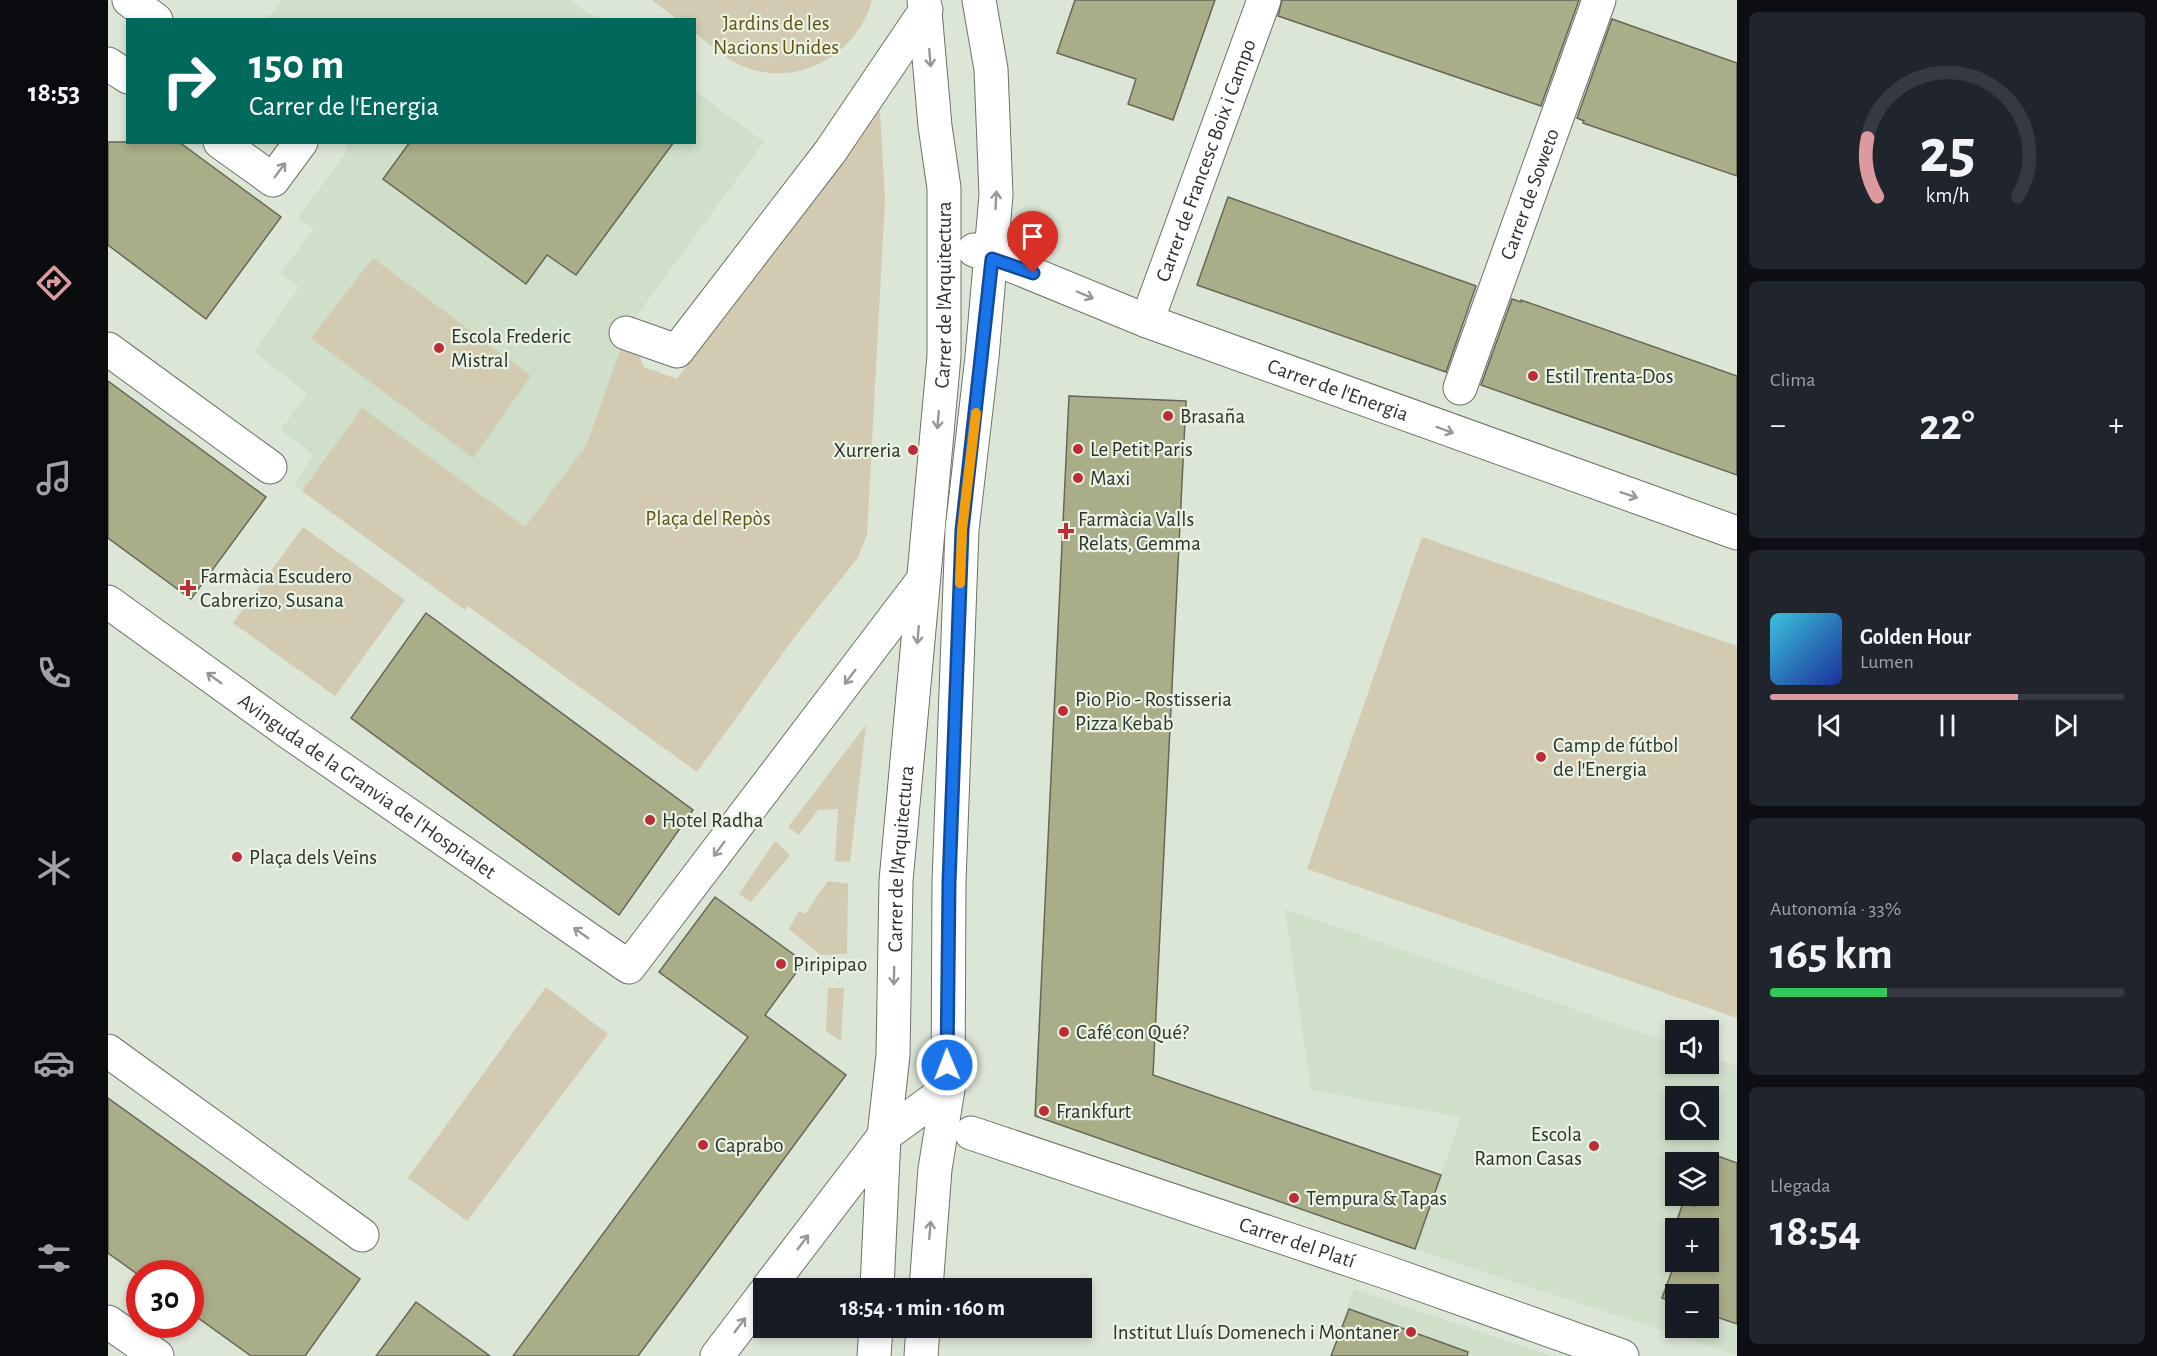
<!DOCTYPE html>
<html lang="es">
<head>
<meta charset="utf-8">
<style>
  body { margin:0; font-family:"Alegreya Sans",sans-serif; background:#20242c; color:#f1f3f6; height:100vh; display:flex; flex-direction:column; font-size:22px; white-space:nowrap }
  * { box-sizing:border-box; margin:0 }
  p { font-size:20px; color:#9ea1a6 }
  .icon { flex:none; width:33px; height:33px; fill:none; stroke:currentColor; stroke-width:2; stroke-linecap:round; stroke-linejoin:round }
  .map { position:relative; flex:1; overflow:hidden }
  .sheet { display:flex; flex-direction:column; gap:12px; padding:12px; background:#0d0f14; width:420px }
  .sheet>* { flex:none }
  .hud { position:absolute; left:18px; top:18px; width:570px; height:126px; border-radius:0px; box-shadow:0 3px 9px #0003; background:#00695c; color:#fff; overflow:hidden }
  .buttons { position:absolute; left:1557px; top:1020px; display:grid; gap:12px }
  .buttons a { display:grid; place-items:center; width:54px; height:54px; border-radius:0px; background:#171b24; box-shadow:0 3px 9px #0003; font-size:30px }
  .speed { position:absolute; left:18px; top:1260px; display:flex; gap:12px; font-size:30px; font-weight:700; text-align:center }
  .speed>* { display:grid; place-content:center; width:78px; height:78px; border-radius:50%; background:#171b24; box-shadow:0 3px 9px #0003; line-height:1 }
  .speed .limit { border:9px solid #d22; background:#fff; color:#111 }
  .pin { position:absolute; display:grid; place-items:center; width:51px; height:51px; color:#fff; margin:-62px -26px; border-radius:50% 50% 50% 0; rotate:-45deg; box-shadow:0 0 6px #0007 }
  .pin .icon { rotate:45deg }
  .me { position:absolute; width:66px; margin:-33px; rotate:359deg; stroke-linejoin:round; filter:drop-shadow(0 0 4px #0008) }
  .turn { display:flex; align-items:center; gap:21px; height:126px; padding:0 24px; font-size:27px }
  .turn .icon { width:78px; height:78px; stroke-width:2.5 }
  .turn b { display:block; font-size:42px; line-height:51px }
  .big { font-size:45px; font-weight:700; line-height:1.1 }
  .sheet .card { flex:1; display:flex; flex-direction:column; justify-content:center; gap:9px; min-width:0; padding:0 21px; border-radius:9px; background:#20242c }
  .sheet .dial { align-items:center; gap:0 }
  .dial svg { height:156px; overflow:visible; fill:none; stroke:#363941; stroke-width:7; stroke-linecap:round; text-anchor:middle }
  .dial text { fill:#f1f3f6; stroke:none }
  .song { display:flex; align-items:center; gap:18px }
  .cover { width:72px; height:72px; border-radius:9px; background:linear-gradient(135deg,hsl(190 70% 55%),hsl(230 70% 35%)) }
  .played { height:6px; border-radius:3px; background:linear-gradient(90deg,#da9a9f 70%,#363941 70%) }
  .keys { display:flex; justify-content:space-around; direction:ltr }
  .heat { display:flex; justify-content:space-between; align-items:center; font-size:33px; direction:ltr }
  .charge { height:9px; border-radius:4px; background:linear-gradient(90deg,#34c759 33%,#363941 0) }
  .trip { position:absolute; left:645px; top:1278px; width:339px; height:60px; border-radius:0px; background:#171b24; box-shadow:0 3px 9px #0003; font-weight:700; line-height:60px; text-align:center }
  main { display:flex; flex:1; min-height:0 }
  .dock { display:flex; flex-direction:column; width:108px; justify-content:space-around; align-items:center; background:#090b0e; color:#9ea1a6 }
  .dock .icon { width:42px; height:42px }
  .dock .selected { color:#da9a9f }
  .dock b { font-size:27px; color:#f1f3f6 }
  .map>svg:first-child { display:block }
  .built { fill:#d0dfc9; fill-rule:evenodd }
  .green { fill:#d3cab2 }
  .building { fill:#a9ae88; stroke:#656758; stroke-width:1.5 }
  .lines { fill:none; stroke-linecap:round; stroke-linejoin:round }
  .minor-casing { stroke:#6b7467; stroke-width:35 }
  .minor { stroke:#fff; stroke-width:33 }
  .oneway { stroke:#979996 }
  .route-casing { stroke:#114b97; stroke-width:15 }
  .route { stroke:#1a73e8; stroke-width:10 }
  .slow { stroke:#f59e0b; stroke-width:10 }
  .poi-dot { fill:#bd2d35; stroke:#e9f3e4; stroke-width:2 }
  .labels { text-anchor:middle; stroke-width:4.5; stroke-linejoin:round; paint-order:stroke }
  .park-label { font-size:21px; fill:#655112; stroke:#e9f3e4 }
  .street-label { font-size:21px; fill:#2f332d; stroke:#e9f3e4 }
  .poi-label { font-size:21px; fill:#2f332d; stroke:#e9f3e4; text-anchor:start }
</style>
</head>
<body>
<main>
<nav class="dock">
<b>18:53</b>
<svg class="icon selected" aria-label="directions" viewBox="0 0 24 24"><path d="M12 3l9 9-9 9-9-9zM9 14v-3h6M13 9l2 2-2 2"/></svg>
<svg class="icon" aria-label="music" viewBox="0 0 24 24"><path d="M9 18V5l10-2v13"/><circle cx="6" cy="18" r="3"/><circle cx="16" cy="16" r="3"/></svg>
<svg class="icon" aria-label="phone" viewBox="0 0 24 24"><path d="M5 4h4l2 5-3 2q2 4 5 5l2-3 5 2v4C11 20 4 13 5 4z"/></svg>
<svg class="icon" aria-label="climate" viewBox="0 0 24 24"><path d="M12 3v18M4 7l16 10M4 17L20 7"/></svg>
<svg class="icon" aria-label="car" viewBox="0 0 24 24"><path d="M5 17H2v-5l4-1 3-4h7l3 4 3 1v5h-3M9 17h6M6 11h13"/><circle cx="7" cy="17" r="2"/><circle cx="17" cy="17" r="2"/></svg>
<svg class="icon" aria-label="filters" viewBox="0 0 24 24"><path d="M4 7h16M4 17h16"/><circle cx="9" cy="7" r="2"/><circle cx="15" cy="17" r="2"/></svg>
</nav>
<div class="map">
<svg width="1629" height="1356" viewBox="0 0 1629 1356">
  <rect width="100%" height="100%" fill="#dce6d7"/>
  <path class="built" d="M174,0H462L489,19H159Z
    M587,91L656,142L521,326L478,446L357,610L186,484L206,455L173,430L199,393L146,352L191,287L173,273L206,229L190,218L237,154L239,143L586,142Z
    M1177,909L1567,1044L1568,1064H1600L1601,1056L1629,1066V1355L1307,1249L1353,1117L1203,1090ZM1568,1096H1600V1130H1568ZM1568,1162H1600V1196H1568ZM1568,1228H1600V1262H1568ZM1568,1294H1600V1328H1568Z
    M1246,1289L1444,1356H1223Z"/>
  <path class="green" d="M544,0H764C749,56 687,90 632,65C615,57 601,44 587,33L586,20L569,19Z
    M772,111L777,200L759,535L749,559L688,635L589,772L360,606L357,610L194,491L254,408L417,527L478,446L514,345L529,350L536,367L569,379L760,115Z
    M265,258L423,376L365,458L203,338Z
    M195,527L297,600L227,696L125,623Z
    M1314,537L1629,646V1018L1199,869Z
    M758,725L742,862L727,861L730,809L710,810L691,835L680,827Z
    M667,841L682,855L643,902L631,894Z
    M720,881L740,884L739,954L712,955L681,929L691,911L697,914Z
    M438,987L500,1034L359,1221L300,1178Z
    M720,988H736L733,1041L718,1031Z"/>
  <path class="building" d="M967,0H1107L1065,120L1020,104L1028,79L949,53Z
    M1174,0H1471L1433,106L1170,16Z
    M1504,19L1629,63V176L1475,123L1476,121L1469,118Z
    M0,142H71L173,217L98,319L0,245Z
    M302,142H566L468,275L439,255L418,284L275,179Z
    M1120,197L1368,286L1338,372L1089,285Z
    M1404,299L1413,302V300L1629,376V475L1373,385Z
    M0,381L158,497L83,599L0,538Z
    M961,396L1078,401L1045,1075L1333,1175L1307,1249L927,1116Z
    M318,613L585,810L511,915L243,718Z
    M607,897L696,962L657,1015L738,1075L530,1356H405L640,1037L551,972Z
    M0,1098L252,1279L197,1356H143L82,1312V1274H32V1276L0,1253Z
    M1604,1154L1629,1163V1324L1600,1314V1294H1568V1303L1554,1298L1568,1260L1600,1262V1228H1568V1249L1560,1246L1575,1203L1586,1206L1590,1196H1600V1165Z
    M308,1302L382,1356H268Z
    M1241,1309L1360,1352L1359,1356H1223Z"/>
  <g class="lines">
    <g class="minor-casing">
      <g id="minor">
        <path d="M21,0L48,20"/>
        <path d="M0,64L20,77"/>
        <path d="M112,142L165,180L193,142"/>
        <path id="s1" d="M866,250L1039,321L1629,533"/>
        <path id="s2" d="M1039,321L1156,0"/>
        <path d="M518,333L569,351L722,152L818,10"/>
        <path d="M0,349L162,467"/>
        <path id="s3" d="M1352,388L1491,0"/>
        <path id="s4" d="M0,602L179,731L521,967L815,580"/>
        <path d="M0,1051L254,1235"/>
        <path id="s5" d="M863,1133L1278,1272L1514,1356"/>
        <path d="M660,1288L776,1136L840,1089"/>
        <path id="s6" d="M769,1288L776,1136L785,1055L788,881L836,356V188L827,126L816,0"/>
        <path d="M818,1288L827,1169L840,1089L841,882L854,530L874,357L888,195L883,69L871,0"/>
        <path d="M0,1322L49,1356"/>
        <path d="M609,1356L656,1294"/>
        <path d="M766,1356L768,1328"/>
        <path d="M813,1356L815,1328"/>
      </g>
    </g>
    <use href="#minor" class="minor"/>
  </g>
  <defs><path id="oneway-shaft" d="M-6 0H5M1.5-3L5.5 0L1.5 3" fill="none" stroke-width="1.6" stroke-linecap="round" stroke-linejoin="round" transform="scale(1.5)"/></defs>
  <g class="oneway">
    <use href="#oneway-shaft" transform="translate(822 58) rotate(85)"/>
    <use href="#oneway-shaft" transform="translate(172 170) rotate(-53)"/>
    <use href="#oneway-shaft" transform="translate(888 200) rotate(-87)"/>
    <use href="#oneway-shaft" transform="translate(977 295) rotate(23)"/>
    <use href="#oneway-shaft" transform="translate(830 420) rotate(95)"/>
    <use href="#oneway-shaft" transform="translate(1337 430) rotate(20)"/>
    <use href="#oneway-shaft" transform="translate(1521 495) rotate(19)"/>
    <use href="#oneway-shaft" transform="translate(810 635) rotate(95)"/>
    <use href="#oneway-shaft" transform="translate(742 677) rotate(127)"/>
    <use href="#oneway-shaft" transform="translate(106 678) rotate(-144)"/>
    <use href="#oneway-shaft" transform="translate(611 849) rotate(127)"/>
    <use href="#oneway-shaft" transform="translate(473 933) rotate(-145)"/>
    <use href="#oneway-shaft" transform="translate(786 976) rotate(91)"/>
    <use href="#oneway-shaft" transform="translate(822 1230) rotate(-85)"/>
    <use href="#oneway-shaft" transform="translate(695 1242) rotate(-53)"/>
    <use href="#oneway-shaft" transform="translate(632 1325) rotate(-53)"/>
  </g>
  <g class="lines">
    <g class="route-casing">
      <path id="route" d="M839,1065L841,882L854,530L884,259L925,273"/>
    </g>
    <use href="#route" class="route"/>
    <path class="slow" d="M852,583L854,530L868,413"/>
  </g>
  <g class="poi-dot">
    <circle cx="331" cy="348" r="6"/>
    <circle cx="1425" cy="376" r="6"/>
    <circle cx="1060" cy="416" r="6"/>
    <circle cx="970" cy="449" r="6"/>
    <circle cx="805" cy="450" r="6"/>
    <circle cx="970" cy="478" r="6"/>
    <path d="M955 522h6v6h6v6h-6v6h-6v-6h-6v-6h6z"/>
    <path d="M77 579h6v6h6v6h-6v6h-6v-6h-6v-6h6z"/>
    <circle cx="955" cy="711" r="6"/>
    <circle cx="1433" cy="757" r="6"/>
    <circle cx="542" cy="820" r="6"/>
    <circle cx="129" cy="857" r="6"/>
    <circle cx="673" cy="964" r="6"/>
    <circle cx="956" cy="1032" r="6"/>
    <circle cx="936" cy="1111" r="6"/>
    <circle cx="595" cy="1145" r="6"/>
    <circle cx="1486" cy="1146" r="6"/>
    <circle cx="1186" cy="1198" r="6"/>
    <circle cx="1303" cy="1332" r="6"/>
  </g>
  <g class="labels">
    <g class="park-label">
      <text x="668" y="30">Jardins de les<tspan x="668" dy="24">Nacions Unides</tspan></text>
      <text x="600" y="525">Plaça del Repòs</text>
    </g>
    <g class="street-label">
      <text dy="7" stroke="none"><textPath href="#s2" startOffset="171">Carrer de Francesc Boix i Campo</textPath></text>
      <text dy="7" stroke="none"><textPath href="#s3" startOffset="206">Carrer de Soweto</textPath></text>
      <text dy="7" stroke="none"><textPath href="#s6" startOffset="996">Carrer de l'Arquitectura</textPath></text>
      <text dy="7" stroke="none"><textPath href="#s1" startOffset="390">Carrer de l'Energia</textPath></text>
      <text dy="7" stroke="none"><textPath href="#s4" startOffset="318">Avinguda de la Granvia de l'Hospitalet</textPath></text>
      <text dy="7" stroke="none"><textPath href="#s6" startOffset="430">Carrer de l'Arquitectura</textPath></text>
      <text dy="7" stroke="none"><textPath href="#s5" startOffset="344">Carrer del Platí</textPath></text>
    </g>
    <g class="poi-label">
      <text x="343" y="343">Escola Frederic<tspan x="343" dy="24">Mistral</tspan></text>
      <text x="1437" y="383">Estil Trenta-Dos</text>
      <text x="1072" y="423">Brasaña</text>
      <text x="982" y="456">Le Petit Paris</text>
      <text x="793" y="457" text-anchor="end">Xurreria</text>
      <text x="982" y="485">Maxi</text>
      <text x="970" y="526">Farmàcia Valls<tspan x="970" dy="24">Relats, Gemma</tspan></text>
      <text x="92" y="583">Farmàcia Escudero<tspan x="92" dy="24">Cabrerizo, Susana</tspan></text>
      <text x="967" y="706">Pio Pio - Rostisseria<tspan x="967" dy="24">Pizza Kebab</tspan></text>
      <text x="1445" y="752">Camp de fútbol<tspan x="1445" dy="24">de l'Energia</tspan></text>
      <text x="554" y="827">Hotel Radha</text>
      <text x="141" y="864">Plaça dels Veïns</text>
      <text x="685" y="971">Piripipao</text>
      <text x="968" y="1039">Café con Qué?</text>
      <text x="948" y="1118">Frankfurt</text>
      <text x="1474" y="1141" text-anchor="end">Escola<tspan x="1474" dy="24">Ramon Casas</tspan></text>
      <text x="607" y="1152">Caprabo</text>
      <text x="1198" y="1205">Tempura &amp; Tapas</text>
      <text x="1291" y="1339" text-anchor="end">Institut Lluís Domenech i Montaner</text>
    </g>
  </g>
</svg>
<div class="buttons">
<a><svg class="icon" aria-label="sound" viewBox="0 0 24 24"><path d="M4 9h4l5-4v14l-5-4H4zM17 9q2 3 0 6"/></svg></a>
<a><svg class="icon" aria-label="search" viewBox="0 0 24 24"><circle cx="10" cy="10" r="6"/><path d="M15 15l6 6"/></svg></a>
<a><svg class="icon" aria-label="layers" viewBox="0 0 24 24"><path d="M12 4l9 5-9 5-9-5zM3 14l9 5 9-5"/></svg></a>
<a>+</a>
<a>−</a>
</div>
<div class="speed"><div class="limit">30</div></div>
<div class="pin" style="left:925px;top:273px;background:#d93025"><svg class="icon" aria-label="arrive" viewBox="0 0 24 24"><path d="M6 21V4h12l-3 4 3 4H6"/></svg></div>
<svg class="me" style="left:839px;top:1065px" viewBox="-20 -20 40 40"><circle r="17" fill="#1a73e8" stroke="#fff" stroke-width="3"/><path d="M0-11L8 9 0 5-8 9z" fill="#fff"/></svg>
<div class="trip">18:54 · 1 min · 160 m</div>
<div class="hud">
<div class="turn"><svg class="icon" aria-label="right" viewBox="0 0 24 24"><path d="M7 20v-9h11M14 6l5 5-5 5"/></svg><div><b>150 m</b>Carrer de l'Energia</div></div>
</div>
</div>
<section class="sheet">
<div class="card dial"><svg viewBox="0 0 100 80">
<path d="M14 69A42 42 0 1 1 86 69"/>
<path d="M14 69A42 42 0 0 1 9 39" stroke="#da9a9f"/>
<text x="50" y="56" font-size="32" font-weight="700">25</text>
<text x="50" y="72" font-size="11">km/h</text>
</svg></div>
<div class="card"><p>Clima</p>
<div class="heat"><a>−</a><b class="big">22°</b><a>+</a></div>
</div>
<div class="card">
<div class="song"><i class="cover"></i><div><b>Golden Hour</b><p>Lumen</p></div></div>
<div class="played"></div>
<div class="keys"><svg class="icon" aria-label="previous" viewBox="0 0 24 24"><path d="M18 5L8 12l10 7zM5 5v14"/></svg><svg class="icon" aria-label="pause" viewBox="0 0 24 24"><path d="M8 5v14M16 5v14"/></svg><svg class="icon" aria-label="next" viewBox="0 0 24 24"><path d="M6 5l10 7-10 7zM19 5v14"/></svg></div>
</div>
<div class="card"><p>Autonomía · 33%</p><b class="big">165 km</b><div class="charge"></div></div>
<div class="card"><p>Llegada</p><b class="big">18:54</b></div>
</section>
</main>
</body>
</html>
